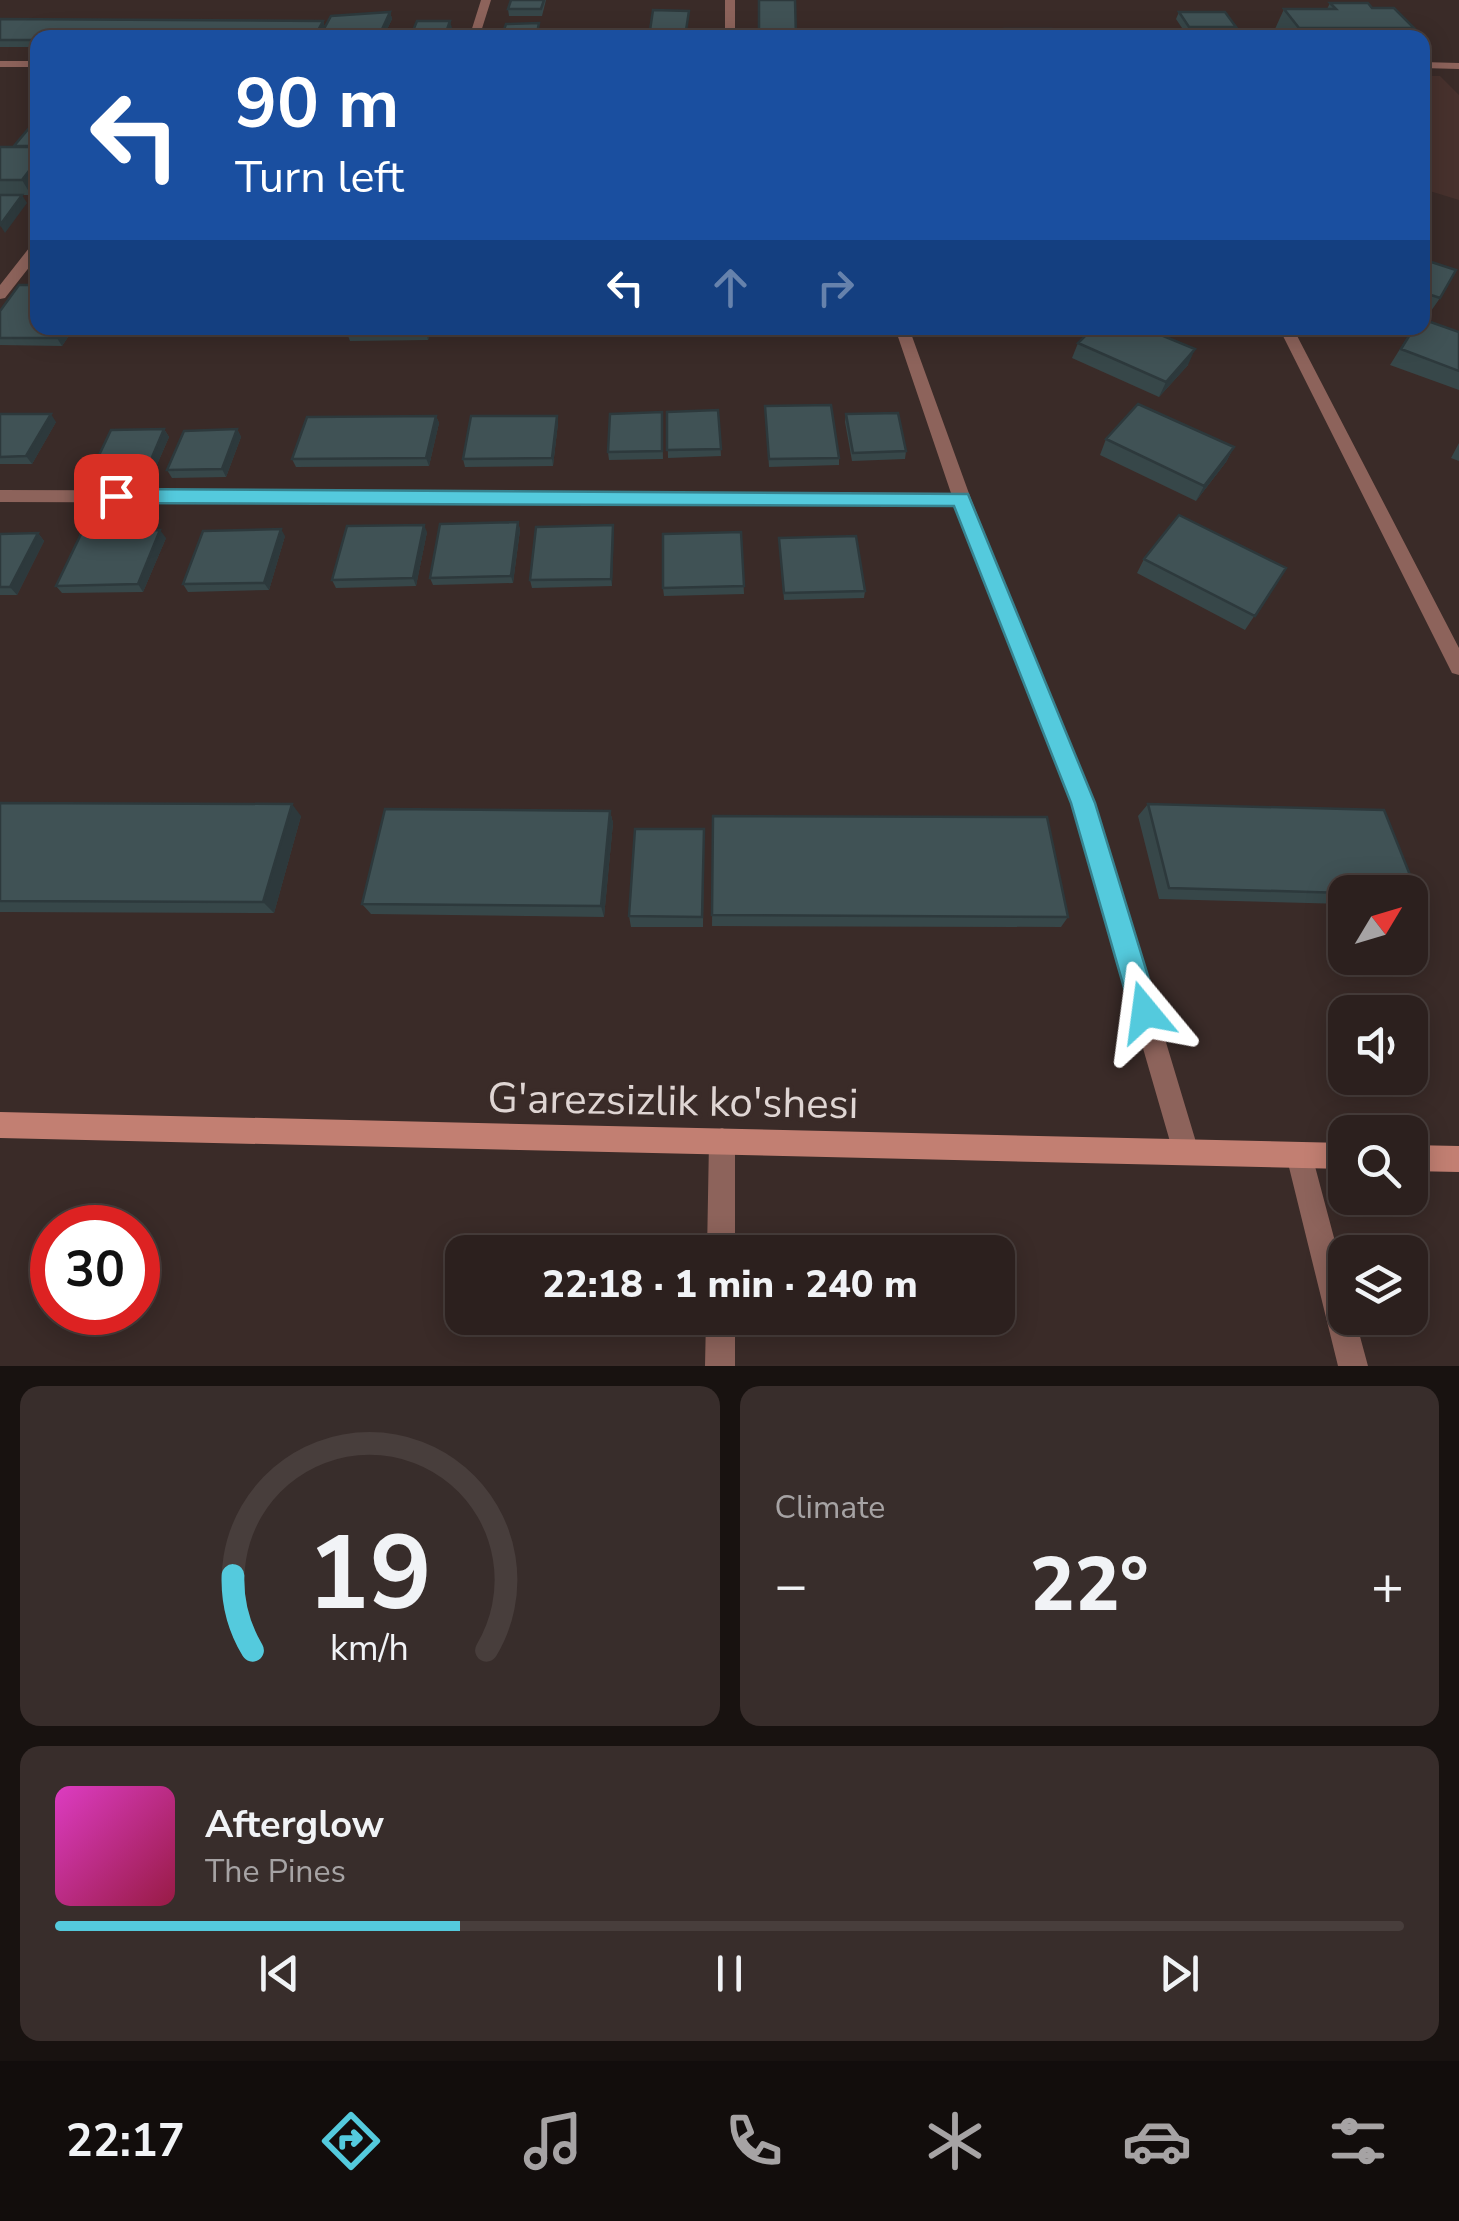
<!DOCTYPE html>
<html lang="en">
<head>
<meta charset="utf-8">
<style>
  body { margin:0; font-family:"Nunito Sans",sans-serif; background:#382d2b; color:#f1f3f6; height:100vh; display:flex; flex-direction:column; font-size:38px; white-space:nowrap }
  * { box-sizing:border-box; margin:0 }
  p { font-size:32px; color:#a6a3a4 }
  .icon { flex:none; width:55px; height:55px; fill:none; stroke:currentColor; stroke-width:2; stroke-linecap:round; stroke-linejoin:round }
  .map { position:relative; height:1366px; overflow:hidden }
  .details { display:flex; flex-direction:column; gap:20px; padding:20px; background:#181210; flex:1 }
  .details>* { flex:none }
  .hud { position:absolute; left:30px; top:30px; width:1400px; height:305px; border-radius:20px; box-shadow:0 5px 25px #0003,0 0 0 2px #483e3c; background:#1a4fa0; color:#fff; overflow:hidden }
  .needle { width:65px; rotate:52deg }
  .buttons { position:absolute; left:1328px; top:875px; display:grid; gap:20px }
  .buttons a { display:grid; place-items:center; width:100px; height:100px; border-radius:20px; background:#2c201e; box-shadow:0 5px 25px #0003,0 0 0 2px #483e3c; font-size:50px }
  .speed { position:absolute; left:30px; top:1205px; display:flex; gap:20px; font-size:50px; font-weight:700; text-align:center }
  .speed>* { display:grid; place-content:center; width:130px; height:130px; border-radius:50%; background:#2c201e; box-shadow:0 5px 25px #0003,0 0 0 2px #483e3c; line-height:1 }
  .speed .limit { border:15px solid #d22; background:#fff; color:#111 }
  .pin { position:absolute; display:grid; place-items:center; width:85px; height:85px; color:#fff; margin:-42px; border-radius:20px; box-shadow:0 5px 15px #0006 }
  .me { position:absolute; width:110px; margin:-55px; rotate:344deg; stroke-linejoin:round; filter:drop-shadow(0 0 8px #0008) }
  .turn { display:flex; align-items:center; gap:35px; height:210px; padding:0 40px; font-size:45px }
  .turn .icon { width:130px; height:130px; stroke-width:2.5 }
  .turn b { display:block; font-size:70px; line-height:85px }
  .lanes { display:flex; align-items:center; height:95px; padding:0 40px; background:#0003; justify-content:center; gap:50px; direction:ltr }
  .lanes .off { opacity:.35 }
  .big { font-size:75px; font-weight:800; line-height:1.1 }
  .details .widget { flex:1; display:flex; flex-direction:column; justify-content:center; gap:15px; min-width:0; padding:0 35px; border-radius:20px; background:#382d2b }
  .details .dial { align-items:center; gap:0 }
  .dial svg { height:260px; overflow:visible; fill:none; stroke:#483e3c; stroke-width:7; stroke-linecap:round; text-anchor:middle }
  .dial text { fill:#f1f3f6; stroke:none }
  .song { display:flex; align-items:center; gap:30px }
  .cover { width:120px; height:120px; border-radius:15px; background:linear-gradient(135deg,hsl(310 70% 55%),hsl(340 70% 35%)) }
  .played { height:10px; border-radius:5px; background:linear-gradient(90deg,#54cadd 30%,#483e3c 30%) }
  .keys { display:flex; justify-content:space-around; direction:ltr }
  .heat { display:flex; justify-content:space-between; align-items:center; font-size:55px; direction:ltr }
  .details .tiles { flex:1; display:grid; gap:20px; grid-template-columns:1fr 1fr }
  .widget:last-child { grid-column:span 2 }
  .trip { position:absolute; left:445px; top:1235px; width:570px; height:100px; border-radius:20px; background:#2c201e; box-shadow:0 5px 25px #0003,0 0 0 2px #483e3c; font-weight:800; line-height:100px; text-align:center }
  .menu { display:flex; height:160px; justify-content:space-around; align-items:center; background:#120d0c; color:#a6a3a4 }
  .menu .icon { width:70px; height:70px }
  .menu .current { color:#54cadd }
  .menu b { font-size:45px; color:#f1f3f6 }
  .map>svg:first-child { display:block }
  .built { fill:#47312d }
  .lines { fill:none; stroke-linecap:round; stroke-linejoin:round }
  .lane { fill:#8d635b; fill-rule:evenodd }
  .street { fill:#8d635b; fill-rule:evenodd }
  .secondary { fill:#c27f72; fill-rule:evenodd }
  .wall { fill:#374749 }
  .shaded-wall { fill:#2d393c }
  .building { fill:#405255; stroke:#2d393c; stroke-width:2.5 }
  .route { fill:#54cadd; stroke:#378390; stroke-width:2.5 }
  .labels { text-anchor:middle; stroke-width:8; stroke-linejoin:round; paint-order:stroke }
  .near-street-label { font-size:42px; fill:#dfd5d3; stroke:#3a2b28 }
</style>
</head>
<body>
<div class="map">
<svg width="1459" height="1366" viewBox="0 0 1459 1366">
  <rect width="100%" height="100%" fill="#3a2b28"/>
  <path class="built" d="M1422,76H1440L1459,95V200L1423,189Z"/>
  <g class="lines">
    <path class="lane" d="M38,242V256L5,298L0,299V285L33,243Z
      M0,490L962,493L971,499L962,505L0,502Z
      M1299,1142L1309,1145L1312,1155L1345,1279V1318H1355L1368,1366H1338L1286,1155L1289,1145Z"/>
    <path class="street" d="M481,0H491L479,38H469Z
      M725,0H735V38H725Z
      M0,61H38V67H0Z
      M1422,62L1459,63V69L1422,68Z
      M895,328H909L971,499L1094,803L1199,1152L1195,1161L1186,1165L1177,1161L1173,1152L1072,803L953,499Z
      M1279,328H1293L1459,648V675L1452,673Z
      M722,1128L731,1132L735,1141V1252H707L709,1141L713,1132Z
      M706,1318H735V1366H705Z"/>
    <path class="secondary" d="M0,1112L1345,1143V1169L0,1138Z
      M1410,1145L1459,1146V1172L1410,1171Z"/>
  </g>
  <path class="wall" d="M511,0H546L542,16H509L508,9Z
    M1330,3L1372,8L1414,28L1409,38H1282L1275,29L1284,9H1327Z
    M390,12L392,19L383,38H38V47H0V19L323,21L325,27Z
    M1179,12L1236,27L1233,34H1186L1176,19Z
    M0,147H15L31,195H0Z
    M1422,259L1440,298L1429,314L1422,311Z
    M0,311L74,328L62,346L0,345Z
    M232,328H317L314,336L235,337Z
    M432,328L428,340L350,341L347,333Z
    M476,328H526L525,333L477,334Z
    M534,328H583V330L535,331Z
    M602,328H667V334L603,336Z
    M1413,328L1459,332V390L1390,365Z
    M1078,343L1188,365L1159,397L1072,358Z
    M765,406L839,458V465L769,467Z
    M718,410L721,456L668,458L667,412Z
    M662,412L663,459L609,460L608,452Z
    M0,414L56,422L32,464H0Z
    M846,414L906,451L905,459L852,461L845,422Z
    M436,416L439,423L429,466L296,467L292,459Z
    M557,416L558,423L553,466L465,467L463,459Z
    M164,429L169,437L152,476L97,478L92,470Z
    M237,429L241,437L226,477L172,478L167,470Z
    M1106,439L1234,447L1226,462L1196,501L1100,455Z
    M1459,443V461L1451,458Z
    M518,522L520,530L513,583L433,585L430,578Z
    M613,525L612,586L532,588L530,580Z
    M427,532L416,586L336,588L332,580Z
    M741,532L744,594L664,596L663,588Z
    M38,533L44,541L17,595H0V534Z
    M285,536L269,590L188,592L183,584Z
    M166,538L143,592L62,593L56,586Z
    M779,538L865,591L864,598L784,600Z
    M1144,559L1286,568L1245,630L1137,573Z
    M0,803L301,816L274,913L0,912Z
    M1148,804L1418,895L1410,900V892H1345V904L1159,899L1138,816Z
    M610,811L613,823L604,917L371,914L362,904Z
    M713,816L1068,917L1061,927L712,926Z
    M704,841L703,927H631L629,916Z"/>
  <path class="shaded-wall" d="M390,12L392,19L383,38H378Z
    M323,21L325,28L320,38H314Z
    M450,21L452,28L448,38H444Z
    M38,159V186L31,195L22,180Z
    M22,195L27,203L5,233L0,225Z
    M64,328H74L62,346L57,338Z
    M427,328H432L428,340L426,332Z
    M1195,349L1188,365L1159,397L1166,382Z
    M51,414L56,422L32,464L26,456Z
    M436,416L439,423L429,466L426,458Z
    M557,416L558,423L553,466L552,458Z
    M164,429L169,437L152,476L147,469Z
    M237,429L241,437L226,477L222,469Z
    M1234,447L1226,462L1196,501L1204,486Z
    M518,522L520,530L513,583L511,576Z
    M424,525L427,532L416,586L413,578Z
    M613,525L614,533L612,586L611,579Z
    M281,529L285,536L269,590L264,583Z
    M160,530L166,538L143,592L138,584Z
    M38,533L44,541L17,595L10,587Z
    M292,804L301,816L274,913L263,902Z
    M610,811L613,823L604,917L601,906Z"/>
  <path class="building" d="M511,0H544L541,9H508Z
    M759,0H795L796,38H759Z
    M1330,3H1368L1372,8H1394L1414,28H1299L1284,9H1336Z
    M653,10L689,11L685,37H649Z
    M390,12L378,38H319L331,16Z
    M1179,12H1225L1236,27H1189Z
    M0,19L323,21L314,38H38V40H0Z
    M417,21H450L444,38H410Z
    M539,23L536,38H501L506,24Z
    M1005,29H1052L1056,38H1008Z
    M35,121H38V146H14Z
    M0,147H38V159L22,180H0Z
    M0,195H22L0,225Z
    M1422,259L1456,270L1440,298L1422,292Z
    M19,285H38V328H64L57,338H0V311Z
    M1422,319L1459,332V371L1401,349L1414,328H1422Z
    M232,328H311L231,329Z
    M349,328H427L426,332L347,333Z
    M1093,328H1144L1195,349L1166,382L1078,343Z
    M1138,404L1234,447L1204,486L1106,439Z
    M831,405L839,458L769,459L765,406Z
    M718,410L721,449L667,450V412Z
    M662,412V451L608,452L610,414Z
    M898,413L906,451L853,453L846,414Z
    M0,414H51L26,456L0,457Z
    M436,416L426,458L292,459L307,417Z
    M471,416H557L552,458L463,459Z
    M164,429L147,469L92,470L111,430Z
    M237,429L222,469L167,470L184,431Z
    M1179,515L1286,568L1255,616L1144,559Z
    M518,522L511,576L430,578L440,524Z
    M424,525L413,578L332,580L347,526Z
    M613,525L611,579L530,580L536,527Z
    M281,529L264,583L183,584L203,531Z
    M160,530L138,584L56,586L82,532Z
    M741,532L744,586L663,588V534Z
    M38,533L10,587H0V534Z
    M856,536L865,591L784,593L779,538Z
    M0,803L292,804L263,902L0,901Z
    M1148,804L1384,810L1418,895L1410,894V892L1345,893L1169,888Z
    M385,809L610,811L601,906L362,904Z
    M713,816L1047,817L1068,917L712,915Z
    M635,829H704L702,917L629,916Z"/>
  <path class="route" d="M116,489L968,494L1095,803L1159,1012L1155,1022L1145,1027L1135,1022L1131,1012L1071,803L954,506L116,503L106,496Z"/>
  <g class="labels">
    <g class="near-street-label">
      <text transform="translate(673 1100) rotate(1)" y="15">G'arezsizlik ko'shesi</text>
    </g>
  </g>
</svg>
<div class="buttons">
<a><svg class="needle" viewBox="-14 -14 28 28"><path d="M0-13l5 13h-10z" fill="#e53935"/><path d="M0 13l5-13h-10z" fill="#a6a3a4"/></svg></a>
<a><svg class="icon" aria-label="sound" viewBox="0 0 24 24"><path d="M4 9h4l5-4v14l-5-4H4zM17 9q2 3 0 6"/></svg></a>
<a><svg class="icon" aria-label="search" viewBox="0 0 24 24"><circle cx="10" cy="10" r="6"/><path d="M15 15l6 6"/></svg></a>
<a><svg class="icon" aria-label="layers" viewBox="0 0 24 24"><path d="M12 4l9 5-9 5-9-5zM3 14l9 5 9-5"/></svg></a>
</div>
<div class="speed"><div class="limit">30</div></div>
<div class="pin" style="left:116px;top:496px;background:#d93025"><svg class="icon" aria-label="arrive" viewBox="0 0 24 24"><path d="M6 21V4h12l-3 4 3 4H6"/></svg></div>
<svg class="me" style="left:1145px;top:1012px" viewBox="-20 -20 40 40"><path d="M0-17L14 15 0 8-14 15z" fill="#54cadd" stroke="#fff" stroke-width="4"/></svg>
<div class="trip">22:18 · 1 min · 240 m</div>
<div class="hud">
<div class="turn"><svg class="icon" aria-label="left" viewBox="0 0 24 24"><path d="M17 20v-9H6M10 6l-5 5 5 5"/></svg><div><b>90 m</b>Turn left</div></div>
<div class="lanes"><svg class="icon" aria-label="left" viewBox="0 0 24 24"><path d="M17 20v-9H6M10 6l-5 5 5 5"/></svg><svg class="icon off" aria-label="ahead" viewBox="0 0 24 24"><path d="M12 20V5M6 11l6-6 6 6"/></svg><svg class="icon off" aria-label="right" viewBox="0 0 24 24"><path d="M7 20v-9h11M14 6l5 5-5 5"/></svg></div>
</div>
</div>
<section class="details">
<div class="tiles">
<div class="widget dial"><svg viewBox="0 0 100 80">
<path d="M14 69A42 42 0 1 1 86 69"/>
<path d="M14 69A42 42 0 0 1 8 46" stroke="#54cadd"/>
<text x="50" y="56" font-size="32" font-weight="700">19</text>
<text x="50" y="72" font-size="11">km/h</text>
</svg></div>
<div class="widget"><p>Climate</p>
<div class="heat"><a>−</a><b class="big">22°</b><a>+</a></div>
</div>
<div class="widget">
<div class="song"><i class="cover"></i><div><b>Afterglow</b><p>The Pines</p></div></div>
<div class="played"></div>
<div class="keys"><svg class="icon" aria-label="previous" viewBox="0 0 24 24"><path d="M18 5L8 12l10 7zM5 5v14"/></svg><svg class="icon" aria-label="pause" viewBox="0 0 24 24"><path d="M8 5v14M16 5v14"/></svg><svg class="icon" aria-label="next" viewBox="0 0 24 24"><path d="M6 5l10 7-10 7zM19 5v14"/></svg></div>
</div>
</div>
</section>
<nav class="menu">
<b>22:17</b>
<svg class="icon current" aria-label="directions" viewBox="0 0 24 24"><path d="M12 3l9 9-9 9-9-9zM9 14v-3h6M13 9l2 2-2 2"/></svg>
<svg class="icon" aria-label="music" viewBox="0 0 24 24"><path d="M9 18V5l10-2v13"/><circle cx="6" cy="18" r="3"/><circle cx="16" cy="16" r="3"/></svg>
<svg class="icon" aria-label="phone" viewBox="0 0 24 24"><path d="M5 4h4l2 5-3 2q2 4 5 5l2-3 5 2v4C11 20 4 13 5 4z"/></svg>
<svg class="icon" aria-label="climate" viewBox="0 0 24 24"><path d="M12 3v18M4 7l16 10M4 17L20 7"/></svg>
<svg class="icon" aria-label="car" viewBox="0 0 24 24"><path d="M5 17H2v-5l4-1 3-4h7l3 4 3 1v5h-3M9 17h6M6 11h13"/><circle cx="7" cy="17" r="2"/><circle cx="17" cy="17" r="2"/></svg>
<svg class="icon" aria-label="filters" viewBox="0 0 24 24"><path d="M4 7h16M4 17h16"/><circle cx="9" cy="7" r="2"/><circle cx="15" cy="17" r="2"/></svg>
</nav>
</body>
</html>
